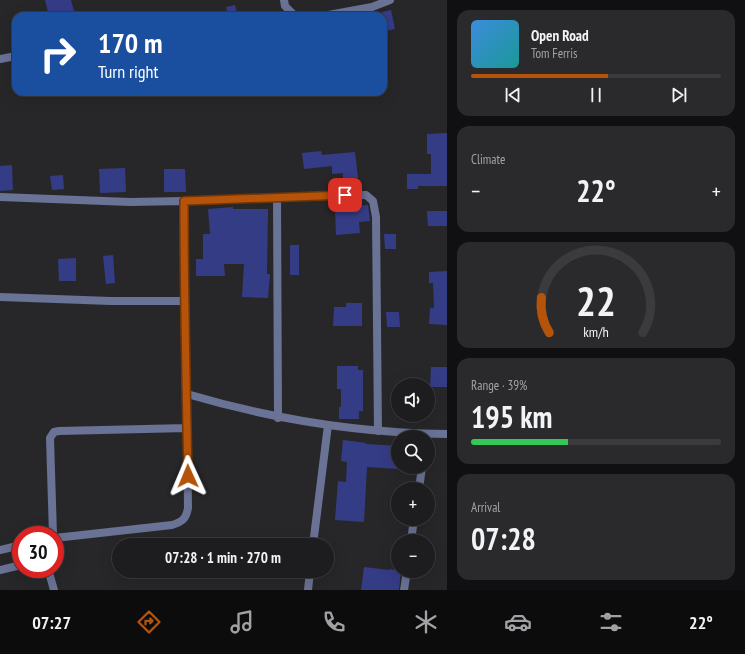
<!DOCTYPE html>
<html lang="en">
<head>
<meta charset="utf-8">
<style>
  body { margin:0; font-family:"PT Sans Narrow",sans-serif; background:#2a2a2d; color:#f1f3f6; height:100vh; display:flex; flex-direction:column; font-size:15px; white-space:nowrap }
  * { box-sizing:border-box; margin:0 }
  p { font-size:13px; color:#a0a2a5 }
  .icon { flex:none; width:22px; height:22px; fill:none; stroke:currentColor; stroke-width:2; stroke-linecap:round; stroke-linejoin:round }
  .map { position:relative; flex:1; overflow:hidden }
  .details { display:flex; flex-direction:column; gap:10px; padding:10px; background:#101012; width:298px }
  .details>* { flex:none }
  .top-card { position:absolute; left:12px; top:12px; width:375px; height:84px; border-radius:12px; box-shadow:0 4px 16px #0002,0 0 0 1px #3b3b3e; background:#1a4fa0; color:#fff; overflow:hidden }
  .buttons { position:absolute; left:391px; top:378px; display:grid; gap:8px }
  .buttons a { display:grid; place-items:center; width:44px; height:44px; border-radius:50%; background:#1d1d20; box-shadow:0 4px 16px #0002,0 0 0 1px #3b3b3e; font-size:20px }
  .speed { position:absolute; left:12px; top:526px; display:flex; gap:8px; font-size:20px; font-weight:700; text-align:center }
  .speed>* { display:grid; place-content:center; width:52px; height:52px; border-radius:50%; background:#1d1d20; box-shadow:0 4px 16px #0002,0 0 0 1px #3b3b3e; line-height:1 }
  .speed .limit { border:6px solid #d22; background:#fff; color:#111 }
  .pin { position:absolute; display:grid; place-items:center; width:34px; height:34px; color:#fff; margin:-17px; border-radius:8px; box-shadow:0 2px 6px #0006 }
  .me { position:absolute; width:44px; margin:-22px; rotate:359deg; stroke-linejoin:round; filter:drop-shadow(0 0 3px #0008) }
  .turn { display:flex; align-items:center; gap:14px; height:84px; padding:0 20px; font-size:18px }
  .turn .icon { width:52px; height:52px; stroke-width:2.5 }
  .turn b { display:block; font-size:28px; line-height:34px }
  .big { font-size:30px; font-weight:700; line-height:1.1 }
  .details .widget { flex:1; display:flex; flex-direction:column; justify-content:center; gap:6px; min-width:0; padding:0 14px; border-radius:12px; background:#2a2a2d }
  .details .dial { align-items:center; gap:0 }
  .dial svg { height:104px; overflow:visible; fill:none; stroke:#3b3b3e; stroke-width:7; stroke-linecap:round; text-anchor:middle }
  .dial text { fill:#f1f3f6; stroke:none }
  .song { display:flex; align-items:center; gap:12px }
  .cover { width:48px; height:48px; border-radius:6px; background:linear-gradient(135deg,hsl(210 70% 55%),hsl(180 70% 35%)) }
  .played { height:4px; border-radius:2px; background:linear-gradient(90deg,#b45309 55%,#3b3b3e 55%) }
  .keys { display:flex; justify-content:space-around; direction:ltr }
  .heat { display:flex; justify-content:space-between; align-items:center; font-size:22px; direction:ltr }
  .charge { height:6px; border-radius:3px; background:linear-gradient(90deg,#34c759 39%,#3b3b3e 0) }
  .trip { position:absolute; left:112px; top:538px; width:222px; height:40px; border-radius:20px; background:#1d1d20; box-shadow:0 4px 16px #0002,0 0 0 1px #3b3b3e; font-weight:700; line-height:40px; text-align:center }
  .menu { display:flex; height:64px; justify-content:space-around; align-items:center; background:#0c0c0d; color:#a0a2a5 }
  .menu .icon { width:28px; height:28px }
  .menu .on { color:#b45309 }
  .menu b { font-size:18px; color:#f1f3f6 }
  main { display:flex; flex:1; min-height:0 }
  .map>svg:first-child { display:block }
  .building { fill:#353c86 }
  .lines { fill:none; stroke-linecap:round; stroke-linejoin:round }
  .street { stroke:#6a7295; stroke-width:8 }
  .route-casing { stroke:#753606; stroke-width:10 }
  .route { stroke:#b45309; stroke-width:7 }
</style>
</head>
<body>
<main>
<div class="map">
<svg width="447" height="590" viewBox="0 0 447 590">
  <rect width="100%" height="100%" fill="#27272a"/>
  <path class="building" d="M45,0H71L74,11L56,16H49Z
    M235,5L238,16H228L226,7Z
    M391,10L395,29L386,31L382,12Z
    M447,133V186H418V189H407V174H431V154H427V134Z
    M321,151L322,155L355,152L358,178L343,180V173L332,174V166L304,169L302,153Z
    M12,165L13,190L0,191V166Z
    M125,168L126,192L100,193L99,169Z
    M164,169H185L186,192H164Z
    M63,175L64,189L52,190L50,176Z
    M368,205L370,221L359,222L360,233L336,235L335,207Z
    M233,207V209H268L267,274H270L268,298L242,297L244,264H224L225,276H196V259H203V234H210L208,209Z
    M427,211H447V226H428Z
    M384,234H396V249H385Z
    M290,245H299V275H290Z
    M113,255L115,283L106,284L103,256Z
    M76,258V281H59L58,259Z
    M447,271V325L429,324L430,308H434L433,283H429V272Z
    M346,303H362V326H333L334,307H346Z
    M386,312H399L400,327H387Z
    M337,366H358V370H363V411H359V419H339V407H341V389H337Z
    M431,367H447V387H430Z
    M343,440L366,443V444L398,446V469L367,467L364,522L335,520L338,481L346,482L347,462L341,461Z
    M364,567L389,570V569L401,571L399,590H361Z"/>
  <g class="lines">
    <path class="street" d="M284,0L285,6L295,16
      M216,16H217
      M323,16L372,7L390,0
      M0,59L16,56
      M0,197L130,202L184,201L345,195H366L373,201L376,217L378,431
      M277,197L278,418
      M0,297L111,301H183
      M187,394C272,419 358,433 447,434
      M419,489L422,467
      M53,535L50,438L54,432L59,431L187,428
      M55,538L172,525C182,522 186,519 188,508C187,405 183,303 184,201
      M411,541L414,519
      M313,545L328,425
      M0,550L21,545
      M48,569L54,590
      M0,570L21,565
      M308,590L310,571
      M404,590L407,571"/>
  </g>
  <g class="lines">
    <g class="route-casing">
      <path id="route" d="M188,476C186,384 184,293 184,201L345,195"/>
    </g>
    <use href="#route" class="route"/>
  </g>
</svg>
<div class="buttons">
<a><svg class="icon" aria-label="sound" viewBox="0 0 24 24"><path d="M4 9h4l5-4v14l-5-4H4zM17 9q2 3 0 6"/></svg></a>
<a><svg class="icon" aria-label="search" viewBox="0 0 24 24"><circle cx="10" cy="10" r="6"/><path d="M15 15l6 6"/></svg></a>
<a>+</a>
<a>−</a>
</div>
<div class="speed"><div class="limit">30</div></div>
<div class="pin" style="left:345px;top:195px;background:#d93025"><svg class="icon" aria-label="arrive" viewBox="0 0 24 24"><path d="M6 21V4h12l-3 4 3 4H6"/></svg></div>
<svg class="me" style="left:188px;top:476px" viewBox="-20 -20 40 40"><path d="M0-17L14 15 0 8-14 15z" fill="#b45309" stroke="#fff" stroke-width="4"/></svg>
<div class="trip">07:28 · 1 min · 270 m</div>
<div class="top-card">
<div class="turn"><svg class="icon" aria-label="right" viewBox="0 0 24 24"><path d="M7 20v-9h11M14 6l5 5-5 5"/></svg><div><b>170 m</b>Turn right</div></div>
</div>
</div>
<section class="details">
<div class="widget">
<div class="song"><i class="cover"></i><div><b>Open Road</b><p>Tom Ferris</p></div></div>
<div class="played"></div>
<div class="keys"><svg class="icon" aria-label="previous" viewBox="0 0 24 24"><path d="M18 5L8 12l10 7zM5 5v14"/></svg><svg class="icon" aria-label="pause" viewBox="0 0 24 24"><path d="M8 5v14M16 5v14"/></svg><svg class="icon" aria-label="next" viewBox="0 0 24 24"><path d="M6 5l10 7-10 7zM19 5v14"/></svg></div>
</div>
<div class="widget"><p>Climate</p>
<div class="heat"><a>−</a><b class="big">22°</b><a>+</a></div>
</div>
<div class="widget dial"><svg viewBox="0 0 100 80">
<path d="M14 69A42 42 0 1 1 86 69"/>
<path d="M14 69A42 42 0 0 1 8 42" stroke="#b45309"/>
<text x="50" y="56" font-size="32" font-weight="700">22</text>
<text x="50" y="72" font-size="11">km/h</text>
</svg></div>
<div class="widget"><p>Range · 39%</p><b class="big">195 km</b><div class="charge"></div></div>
<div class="widget"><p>Arrival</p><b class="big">07:28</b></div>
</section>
</main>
<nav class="menu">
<b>07:27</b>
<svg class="icon on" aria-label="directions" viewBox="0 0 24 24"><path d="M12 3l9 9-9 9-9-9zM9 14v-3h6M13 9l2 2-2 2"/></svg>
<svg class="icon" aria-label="music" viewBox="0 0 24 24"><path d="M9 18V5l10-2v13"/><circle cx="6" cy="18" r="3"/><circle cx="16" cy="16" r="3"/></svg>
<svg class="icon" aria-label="phone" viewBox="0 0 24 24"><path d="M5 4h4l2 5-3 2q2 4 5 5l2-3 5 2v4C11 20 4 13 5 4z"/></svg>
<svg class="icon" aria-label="climate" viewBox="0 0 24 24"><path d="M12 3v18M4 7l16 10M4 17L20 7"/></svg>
<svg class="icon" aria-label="car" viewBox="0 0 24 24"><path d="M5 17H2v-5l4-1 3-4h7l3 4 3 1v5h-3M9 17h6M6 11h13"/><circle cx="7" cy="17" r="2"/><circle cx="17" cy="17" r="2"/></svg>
<svg class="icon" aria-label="filters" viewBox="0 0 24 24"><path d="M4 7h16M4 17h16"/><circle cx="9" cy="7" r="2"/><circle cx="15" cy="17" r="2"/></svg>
<b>22°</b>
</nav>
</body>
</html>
